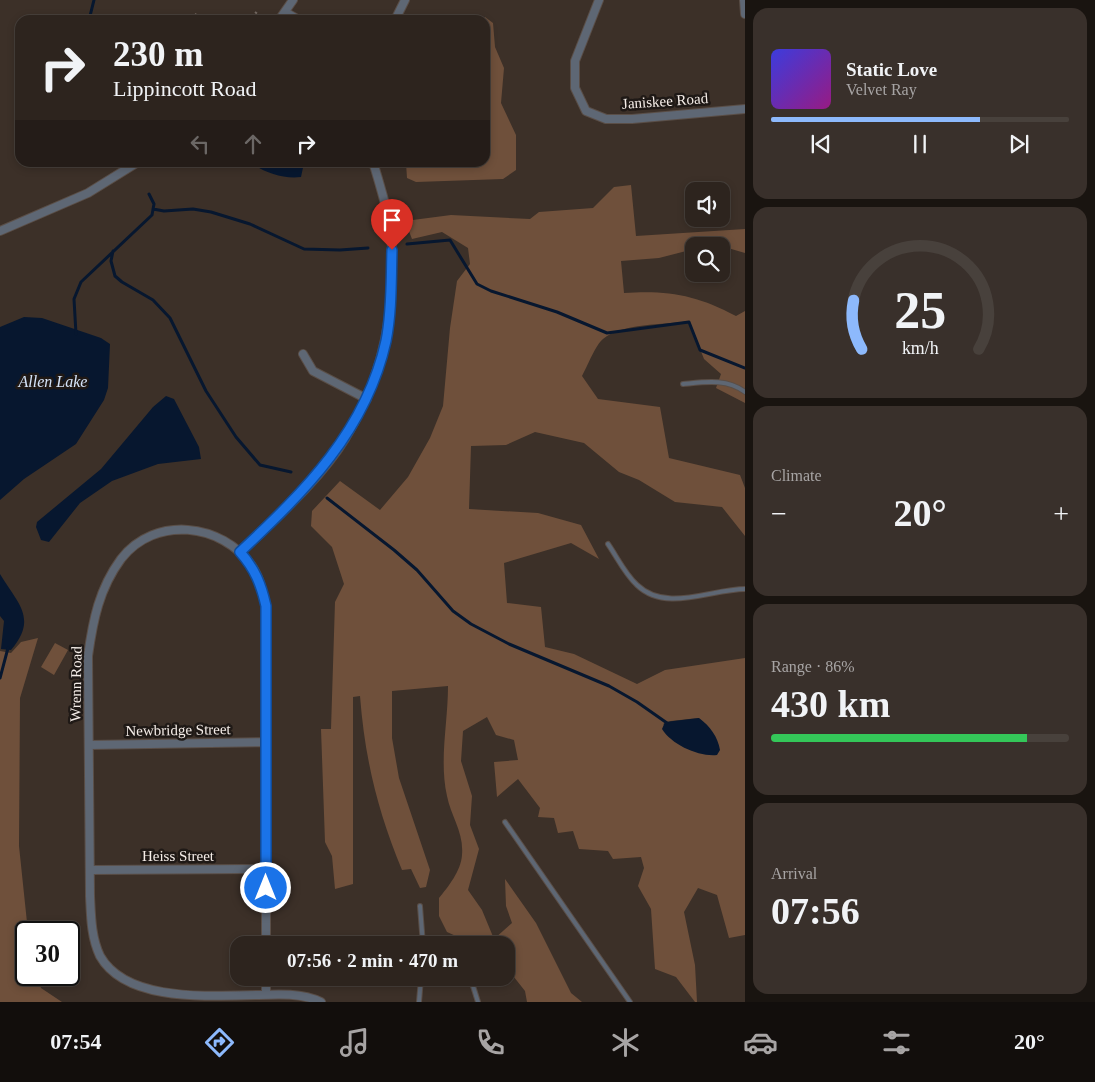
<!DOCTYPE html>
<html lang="en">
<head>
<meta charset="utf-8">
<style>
  body { margin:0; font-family:"Times New Roman",serif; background:#39302b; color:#f1f3f6; height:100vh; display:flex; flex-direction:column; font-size:19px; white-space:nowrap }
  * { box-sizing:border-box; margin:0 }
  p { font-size:16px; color:#a7a4a4 }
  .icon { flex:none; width:28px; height:28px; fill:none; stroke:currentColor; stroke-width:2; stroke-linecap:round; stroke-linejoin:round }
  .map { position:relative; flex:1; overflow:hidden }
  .panel { display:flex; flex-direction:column; gap:8px; padding:8px; background:#191410; width:350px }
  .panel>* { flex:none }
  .top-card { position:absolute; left:15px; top:15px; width:475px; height:152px; border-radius:15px; box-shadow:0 2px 8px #0003,0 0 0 1px #48413c; background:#2d241e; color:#f1f3f6; overflow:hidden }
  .tools { position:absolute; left:685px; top:182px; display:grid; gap:10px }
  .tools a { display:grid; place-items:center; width:45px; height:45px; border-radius:10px; background:#2d241e; box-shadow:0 2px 8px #0003,0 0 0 1px #48413c; font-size:25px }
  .speed { position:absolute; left:15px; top:921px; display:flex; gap:10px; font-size:25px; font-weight:700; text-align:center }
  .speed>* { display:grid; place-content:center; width:65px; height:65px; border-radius:50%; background:#2d241e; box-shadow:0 2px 8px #0003,0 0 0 1px #48413c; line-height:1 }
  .speed .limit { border:2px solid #111; border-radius:8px; background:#fff; color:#111 }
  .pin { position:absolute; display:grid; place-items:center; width:42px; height:42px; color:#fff; margin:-51px -21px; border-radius:50% 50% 50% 0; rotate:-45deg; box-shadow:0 0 5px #0007 }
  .pin .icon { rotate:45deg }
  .me { position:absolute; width:55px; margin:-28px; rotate:0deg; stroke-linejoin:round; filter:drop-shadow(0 0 4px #0008) }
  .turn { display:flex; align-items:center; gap:18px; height:105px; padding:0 15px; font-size:22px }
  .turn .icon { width:65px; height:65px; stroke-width:2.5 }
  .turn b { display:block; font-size:35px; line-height:42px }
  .lanes { display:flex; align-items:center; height:48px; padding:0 15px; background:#0003; justify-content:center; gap:25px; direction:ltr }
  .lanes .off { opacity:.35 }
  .big { font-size:38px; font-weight:700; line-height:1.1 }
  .panel .tile { flex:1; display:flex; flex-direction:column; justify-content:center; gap:8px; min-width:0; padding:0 18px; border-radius:15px; background:#39302b }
  .panel .dial { align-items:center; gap:0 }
  .dial svg { height:130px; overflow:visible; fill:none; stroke:#48413c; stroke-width:7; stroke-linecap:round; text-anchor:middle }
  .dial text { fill:#f1f3f6; stroke:none }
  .song { display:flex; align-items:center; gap:15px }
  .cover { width:60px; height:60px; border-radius:8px; background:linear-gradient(135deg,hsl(240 70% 55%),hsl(310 70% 35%)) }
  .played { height:5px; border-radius:2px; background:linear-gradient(90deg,#8db9fc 70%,#48413c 70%) }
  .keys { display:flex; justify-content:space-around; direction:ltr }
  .heat { display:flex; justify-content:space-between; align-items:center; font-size:28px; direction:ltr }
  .charge { height:8px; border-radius:4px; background:linear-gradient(90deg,#34c759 86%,#48413c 0) }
  .trip { position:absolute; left:230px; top:936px; width:285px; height:50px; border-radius:15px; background:#2d241e; box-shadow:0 2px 8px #0003,0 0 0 1px #48413c; font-weight:700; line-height:50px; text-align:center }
  .menu { display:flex; height:80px; justify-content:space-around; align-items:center; background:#120e0c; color:#a7a4a4 }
  .menu .icon { width:35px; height:35px }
  .menu .on { color:#8db9fc }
  .menu b { font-size:22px; color:#f1f3f6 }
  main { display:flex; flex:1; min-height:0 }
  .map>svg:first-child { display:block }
  .green { fill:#6f503b; fill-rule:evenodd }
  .water { fill:#07172f }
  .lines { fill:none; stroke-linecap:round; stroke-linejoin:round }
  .stream { stroke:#07172f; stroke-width:3 }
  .service-casing { stroke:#5a4e47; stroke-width:6 }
  .minor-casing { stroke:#5a4e47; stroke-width:10 }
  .path { stroke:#756a63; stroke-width:2; stroke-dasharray:2.5 4; stroke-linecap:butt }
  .service { stroke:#5e6774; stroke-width:4 }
  .minor { stroke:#5e6774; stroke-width:8 }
  .route-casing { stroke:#114b97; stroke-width:12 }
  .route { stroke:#1a73e8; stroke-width:9 }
  .labels { text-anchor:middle; stroke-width:5; stroke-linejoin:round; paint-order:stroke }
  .street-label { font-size:15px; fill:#f5ede8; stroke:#1f1916 }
  .water-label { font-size:16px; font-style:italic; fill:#d5e4f9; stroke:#1f1916 }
</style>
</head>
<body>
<main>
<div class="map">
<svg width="745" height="1002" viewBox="0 0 745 1002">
  <rect width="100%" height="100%" fill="#3c3028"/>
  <path class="green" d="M485,17L493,23L495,47L504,68L501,103L516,135V170L503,179L416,182L407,178L406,163L485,162V20H483Z
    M631,185L636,236L745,229V253L721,246H694V249L659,258L621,261L624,293C668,290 697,295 736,316L745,311V403L716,388L721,374L704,359L689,321C664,325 622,323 603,339C596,344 587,367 582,376L598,399L660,407L669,458L740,475L745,488V536L722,507L675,502L639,480L619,472L584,443L535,432L506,445L471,446L469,509L538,513L581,525L599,559L571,543L504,563L507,603L541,607L545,647L574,654L637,684L665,670L745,658V935L729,938L717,895L698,888L684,912L695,965L697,1002H695L676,977L655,969L651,909L638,886L644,868L641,857L613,859L608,851L579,849L573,831L558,833L554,818L538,817L540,808L518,779L497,797L494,762L518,760L514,740L496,735L487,717L463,731L461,761L472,796L470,825L479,849L468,890L482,910L494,939L512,923L506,906L505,879L536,923L571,993L582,1002H527L525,991L506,967V945H476L447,932L439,916V898C448,887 461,871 462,855C464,832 451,817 447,796C439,760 448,723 448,686L392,691V738L399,778L430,870L426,887L420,888L411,869L402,870C378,812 365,760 360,696L353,697V884L335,889L332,856L325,842L321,729H331L335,602L344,584L332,547L311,526L312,511L340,481L380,510L408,477L430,438L443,406L450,328L457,281L470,264L468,248L442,232L412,239L405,221L451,215L530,219L539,212L593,208L614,187ZM698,718L701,720L717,755L697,752L663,724L671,721Z
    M38,638L20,698L19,846L28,932H26V975H37L41,988L62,1002H0V651L11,653L21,642Z
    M55,643L68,650L54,675L41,667Z"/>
  <path class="water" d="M251,163H304L301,177C283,179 266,173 251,163Z
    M24,317L42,318L101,338L110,344L108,388L104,400L76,444L24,479L0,500V327Z
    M166,396L174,399L199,447L201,459L158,464L112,481L80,503L49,542L41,540L36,527L37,522L101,469L153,407Z
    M0,574C18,604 38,618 11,650L1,649L4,621L0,616Z
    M699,718C710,726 718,737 720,750L717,755C699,757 672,745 662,729L665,722Z"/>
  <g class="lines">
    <path class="stream" d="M89,20L94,0
      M153,209L164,211L193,209L211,212L250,224L304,249L340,250L368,248
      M407,244L450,240L477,284L491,291L557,312L607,333L689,322L700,350L745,368
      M113,251L111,261L115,276L122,282L153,300L170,318L206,391L236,437L260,465L291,472
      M76,334L74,299L81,282L152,215L154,204L149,194
      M327,498L394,550L417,570L453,611L471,624L509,644L609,686L637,702L667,723
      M0,678L8,648"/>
    <g class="service-casing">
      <path id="service" d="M683,384C704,382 727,378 745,392
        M608,544C617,557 625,574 637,585C666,613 711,589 745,589
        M505,822L630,1002
        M420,906L423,945
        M466,978L473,986L478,1002
        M419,1002L421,978"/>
    </g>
    <g class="minor-casing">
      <path id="minor" d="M599,0L575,61V88L586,111L606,119H632L745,109
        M744,0L745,14
        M285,12L299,20
        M279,20L293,0
        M395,20L405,0
        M0,231L88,193L138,162
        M303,354L313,371L367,399
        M240,553C275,519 320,480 345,439C377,387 391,334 392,274C392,256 393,238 389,221C385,201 379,182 373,162
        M89,745L266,742
        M90,870L266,869
        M266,945V606C263,593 260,578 252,566C222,523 155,515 121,559C99,589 93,620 88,656L90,896C91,916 91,937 100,956C126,1002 207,996 258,995C279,994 302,993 321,1002
        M266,978V994"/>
    </g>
    <path class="path" d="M255,12L265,20
      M190,20L199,11"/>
    <use href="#service" class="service"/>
    <use href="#minor" class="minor"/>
  </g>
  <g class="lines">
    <g class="route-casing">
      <path id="route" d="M266,888V606C261,584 255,569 240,552C305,491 366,431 386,341C392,311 391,280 392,250"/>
    </g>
    <use href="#route" class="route"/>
  </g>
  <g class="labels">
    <g class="street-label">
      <text transform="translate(665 101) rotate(-4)" y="5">Janiskee Road</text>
      <text transform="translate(76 684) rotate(-89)" y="5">Wrenn Road</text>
      <text transform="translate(178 730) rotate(-1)" y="5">Newbridge Street</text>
      <text x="178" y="861">Heiss Street</text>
    </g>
    <g class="water-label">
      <text x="53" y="387">Allen Lake</text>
    </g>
  </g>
</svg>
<div class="tools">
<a><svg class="icon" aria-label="sound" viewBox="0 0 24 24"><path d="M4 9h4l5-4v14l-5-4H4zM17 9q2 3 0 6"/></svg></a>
<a><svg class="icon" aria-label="search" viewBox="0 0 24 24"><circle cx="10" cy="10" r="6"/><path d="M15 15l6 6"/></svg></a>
</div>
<div class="speed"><div class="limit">30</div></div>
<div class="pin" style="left:392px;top:250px;background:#d93025"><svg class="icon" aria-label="arrive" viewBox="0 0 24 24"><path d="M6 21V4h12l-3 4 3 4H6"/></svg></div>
<svg class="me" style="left:266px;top:888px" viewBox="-20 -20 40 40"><circle r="17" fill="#1a73e8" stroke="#fff" stroke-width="3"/><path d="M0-11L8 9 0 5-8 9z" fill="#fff"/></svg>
<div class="trip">07:56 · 2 min · 470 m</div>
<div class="top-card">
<div class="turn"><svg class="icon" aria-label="right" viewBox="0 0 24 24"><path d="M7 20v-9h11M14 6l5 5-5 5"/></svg><div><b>230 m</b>Lippincott Road</div></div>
<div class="lanes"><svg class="icon off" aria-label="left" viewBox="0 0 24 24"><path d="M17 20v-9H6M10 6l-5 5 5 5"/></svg><svg class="icon off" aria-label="ahead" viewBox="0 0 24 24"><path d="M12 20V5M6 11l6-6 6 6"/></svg><svg class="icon" aria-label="right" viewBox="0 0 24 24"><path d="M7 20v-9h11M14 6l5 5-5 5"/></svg></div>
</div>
</div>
<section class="panel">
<div class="tile">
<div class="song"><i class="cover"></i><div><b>Static Love</b><p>Velvet Ray</p></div></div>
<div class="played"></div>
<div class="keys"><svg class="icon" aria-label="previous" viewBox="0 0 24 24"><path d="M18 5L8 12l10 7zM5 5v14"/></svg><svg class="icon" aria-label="pause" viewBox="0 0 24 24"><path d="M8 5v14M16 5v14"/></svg><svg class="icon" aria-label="next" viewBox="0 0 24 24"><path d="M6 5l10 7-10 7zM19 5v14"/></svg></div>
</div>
<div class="tile dial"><svg viewBox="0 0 100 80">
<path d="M14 69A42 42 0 1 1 86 69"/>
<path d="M14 69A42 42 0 0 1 9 39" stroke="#8db9fc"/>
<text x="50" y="56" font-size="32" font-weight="700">25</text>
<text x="50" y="72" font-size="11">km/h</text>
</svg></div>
<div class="tile"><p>Climate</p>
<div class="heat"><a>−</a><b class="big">20°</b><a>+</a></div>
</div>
<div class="tile"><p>Range · 86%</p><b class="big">430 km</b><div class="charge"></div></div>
<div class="tile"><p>Arrival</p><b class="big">07:56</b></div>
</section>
</main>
<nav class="menu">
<b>07:54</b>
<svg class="icon on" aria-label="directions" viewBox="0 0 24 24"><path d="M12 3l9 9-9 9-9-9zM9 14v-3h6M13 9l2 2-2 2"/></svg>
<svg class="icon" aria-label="music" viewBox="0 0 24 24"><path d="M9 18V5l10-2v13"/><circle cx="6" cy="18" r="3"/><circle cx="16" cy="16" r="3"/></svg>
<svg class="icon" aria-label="phone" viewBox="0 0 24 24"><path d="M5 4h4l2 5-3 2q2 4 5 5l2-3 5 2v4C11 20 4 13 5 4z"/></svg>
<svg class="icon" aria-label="climate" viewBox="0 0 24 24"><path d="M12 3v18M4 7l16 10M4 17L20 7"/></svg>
<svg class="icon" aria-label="car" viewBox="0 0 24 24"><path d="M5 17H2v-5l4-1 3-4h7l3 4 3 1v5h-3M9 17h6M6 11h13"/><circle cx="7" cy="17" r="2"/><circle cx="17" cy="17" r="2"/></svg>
<svg class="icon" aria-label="filters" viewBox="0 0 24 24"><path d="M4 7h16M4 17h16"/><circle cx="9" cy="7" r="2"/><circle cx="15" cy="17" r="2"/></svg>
<b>20°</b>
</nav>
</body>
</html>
